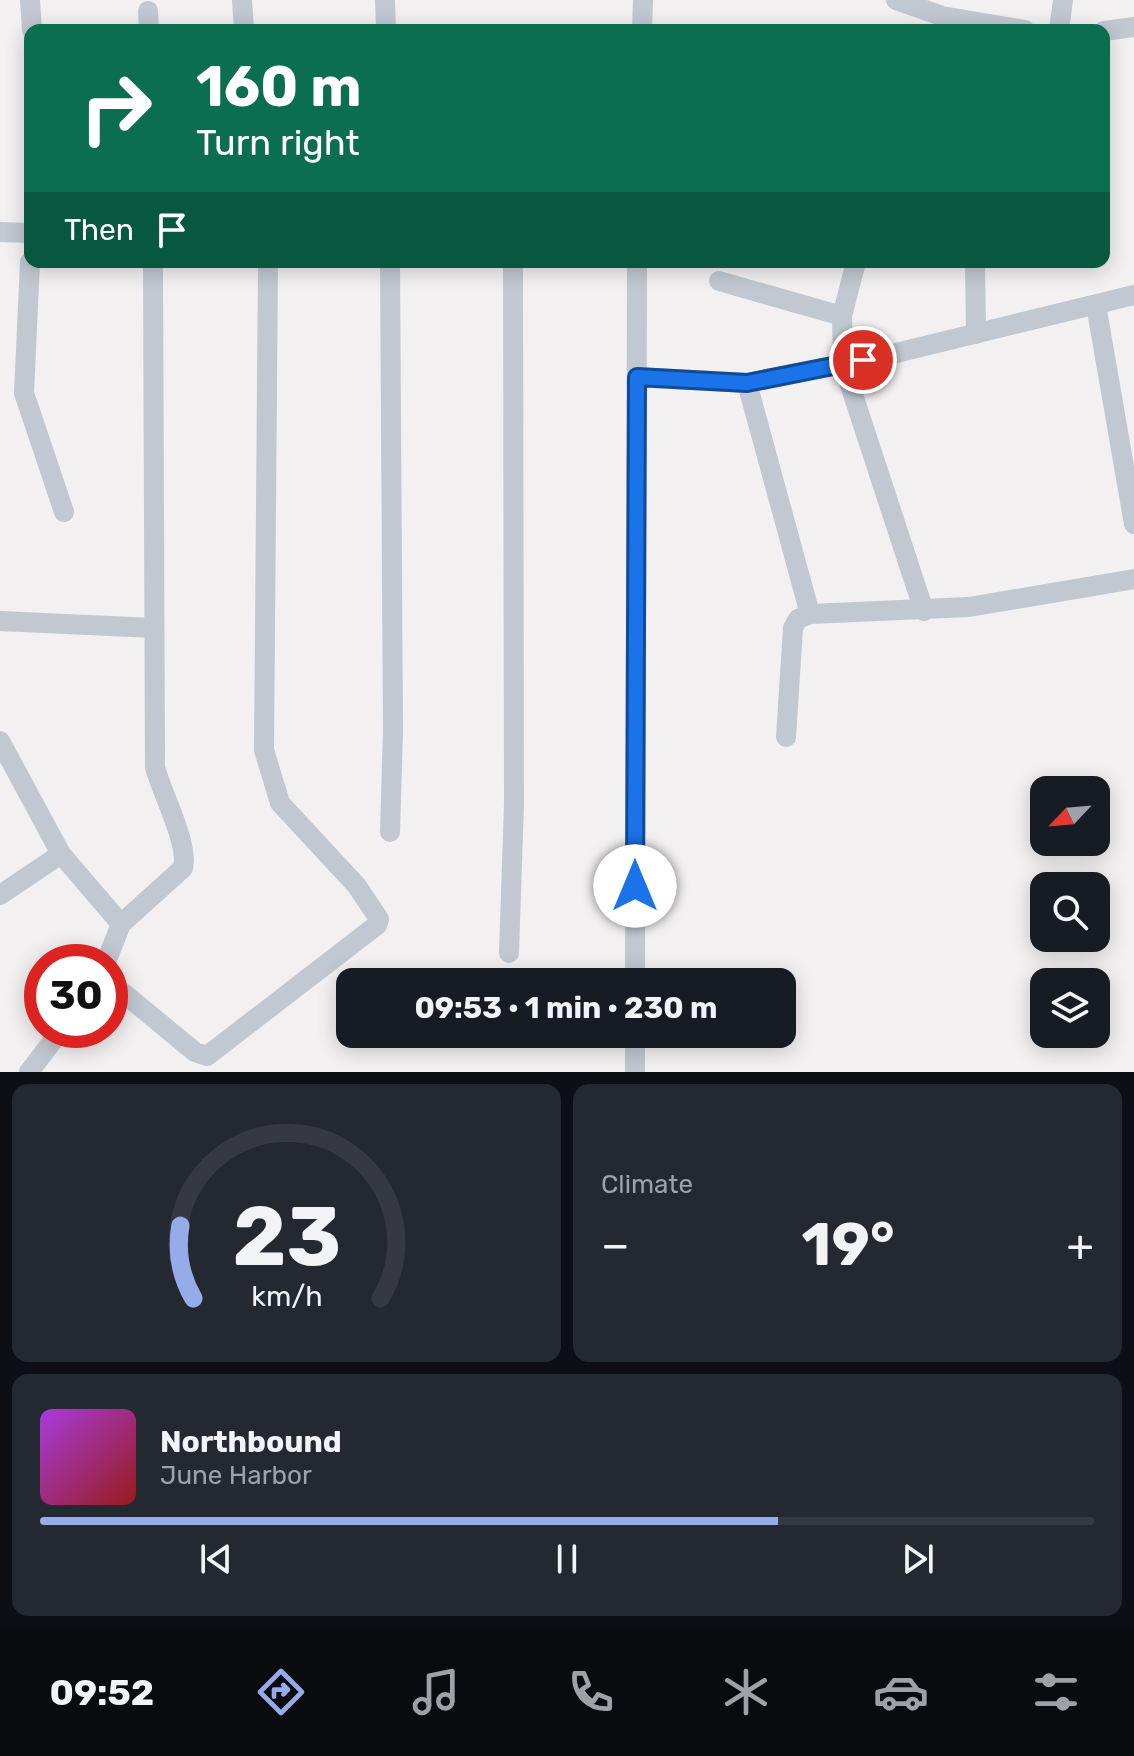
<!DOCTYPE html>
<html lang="en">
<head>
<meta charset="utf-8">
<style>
  body { margin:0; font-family:Rubik,sans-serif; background:#242831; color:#f1f3f6; height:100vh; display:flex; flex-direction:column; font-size:30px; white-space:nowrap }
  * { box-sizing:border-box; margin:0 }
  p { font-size:26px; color:#9ea1a6 }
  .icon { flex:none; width:44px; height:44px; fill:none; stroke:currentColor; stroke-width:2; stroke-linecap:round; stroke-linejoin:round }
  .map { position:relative; height:1072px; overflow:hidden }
  .drawer { display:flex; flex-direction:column; gap:12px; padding:12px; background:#0d0f14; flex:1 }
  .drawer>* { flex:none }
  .banner { position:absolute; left:24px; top:24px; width:1086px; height:244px; border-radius:16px; box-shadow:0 4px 20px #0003; background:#0b6e4f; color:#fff; overflow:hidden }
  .needle { width:52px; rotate:244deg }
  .fabs { position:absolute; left:1030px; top:776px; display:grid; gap:16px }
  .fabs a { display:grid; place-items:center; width:80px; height:80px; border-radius:16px; background:#171b24; box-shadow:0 4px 20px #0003; font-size:40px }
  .speed { position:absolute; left:24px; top:944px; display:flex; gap:16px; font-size:40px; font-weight:700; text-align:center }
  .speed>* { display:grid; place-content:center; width:104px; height:104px; border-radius:50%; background:#171b24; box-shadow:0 4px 20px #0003; line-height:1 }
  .speed .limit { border:12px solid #d22; background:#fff; color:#111 }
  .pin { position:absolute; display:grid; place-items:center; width:68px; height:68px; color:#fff; margin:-34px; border:4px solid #fff; border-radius:50%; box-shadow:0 2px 8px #0007 }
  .me { position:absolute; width:88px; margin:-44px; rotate:0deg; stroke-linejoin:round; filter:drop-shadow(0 0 6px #0008) }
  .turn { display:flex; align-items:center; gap:28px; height:168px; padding:0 40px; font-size:36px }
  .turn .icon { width:104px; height:104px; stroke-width:2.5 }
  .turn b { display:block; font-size:56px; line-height:68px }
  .then { display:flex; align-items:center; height:76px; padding:0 40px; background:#0003; gap:16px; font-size:30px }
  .big { font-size:60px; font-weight:700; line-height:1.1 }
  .drawer .card { flex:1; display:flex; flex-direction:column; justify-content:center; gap:12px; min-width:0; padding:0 28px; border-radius:16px; background:#242831 }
  .drawer .dial { align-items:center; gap:0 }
  .dial svg { height:208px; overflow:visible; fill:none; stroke:#363941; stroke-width:7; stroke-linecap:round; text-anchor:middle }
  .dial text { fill:#f1f3f6; stroke:none }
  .song { display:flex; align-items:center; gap:24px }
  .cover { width:96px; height:96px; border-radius:12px; background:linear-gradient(135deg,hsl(280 70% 55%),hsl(0 70% 35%)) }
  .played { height:8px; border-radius:4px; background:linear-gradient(90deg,#95ace8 70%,#363941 70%) }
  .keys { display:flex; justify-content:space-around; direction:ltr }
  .heat { display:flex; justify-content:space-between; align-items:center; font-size:44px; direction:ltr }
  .drawer .tiles { flex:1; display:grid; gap:12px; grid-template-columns:1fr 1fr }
  .card:last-child { grid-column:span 2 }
  .trip { position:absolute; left:336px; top:968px; width:460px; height:80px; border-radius:16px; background:#171b24; box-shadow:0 4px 20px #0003; font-weight:700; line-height:80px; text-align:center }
  .tabs { display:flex; height:128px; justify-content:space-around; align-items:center; background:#090b0e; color:#9ea1a6 }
  .tabs .icon { width:56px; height:56px }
  .tabs .active { color:#95ace8 }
  .tabs b { font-size:36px; color:#f1f3f6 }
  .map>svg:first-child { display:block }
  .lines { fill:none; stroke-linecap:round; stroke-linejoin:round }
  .street { stroke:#c1c8d1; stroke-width:20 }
  .route-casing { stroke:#114b97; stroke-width:20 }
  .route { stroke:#1a73e8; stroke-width:14 }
</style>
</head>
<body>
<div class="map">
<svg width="1134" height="1072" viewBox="0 0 1134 1072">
  <rect width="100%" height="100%" fill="#f2f0f0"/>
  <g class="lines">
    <path class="street" d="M30,0L32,30
      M242,0L244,30
      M385,0L386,30
      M896,0L942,16L1025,30
      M148,11L149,30
      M642,30L643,0
      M1059,30L1063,0
      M1104,31L1134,27
      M0,232L30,233
      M30,262L24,393L64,512
      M390,262L393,731L390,832
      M856,262L842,316L843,364L924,611
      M975,262L976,334
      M719,281L842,316
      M1096,305L1134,524
      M637,377L747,383L884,356L1134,295
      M747,383L810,614
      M0,621L154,628
      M786,737L793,628L798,619L810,614L969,607L1134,579
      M0,741L61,854L121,924
      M0,895L61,854
      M509,953L514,804L513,262
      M106,962L121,924L183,868C189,844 162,794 155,767L153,262
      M110,982L195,1052L207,1056L377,925L379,919L357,886L280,803L264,750L268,262
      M635,982L637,262
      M29,1072L61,1030
      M635,1072V1034"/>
  </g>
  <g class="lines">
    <g class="route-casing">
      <path id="route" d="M635,886L637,377L747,383L863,360"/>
    </g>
    <use href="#route" class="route"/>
  </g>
</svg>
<div class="fabs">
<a><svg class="needle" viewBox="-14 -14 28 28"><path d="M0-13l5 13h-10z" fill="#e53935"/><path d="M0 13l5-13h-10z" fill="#9ea1a6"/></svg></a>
<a><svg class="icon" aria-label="search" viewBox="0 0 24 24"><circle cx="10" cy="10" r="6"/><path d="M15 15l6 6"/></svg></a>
<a><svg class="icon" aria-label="layers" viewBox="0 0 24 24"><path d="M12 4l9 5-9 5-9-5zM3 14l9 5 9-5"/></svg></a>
</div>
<div class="speed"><div class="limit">30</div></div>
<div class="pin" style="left:863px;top:360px;background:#d93025"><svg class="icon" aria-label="arrive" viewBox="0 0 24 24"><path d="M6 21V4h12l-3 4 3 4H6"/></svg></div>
<svg class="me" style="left:635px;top:886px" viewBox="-20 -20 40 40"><circle r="19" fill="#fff"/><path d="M0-13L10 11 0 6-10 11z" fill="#1a73e8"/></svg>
<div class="trip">09:53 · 1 min · 230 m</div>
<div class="banner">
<div class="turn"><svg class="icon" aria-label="right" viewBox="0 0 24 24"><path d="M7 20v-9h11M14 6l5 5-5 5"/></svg><div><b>160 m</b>Turn right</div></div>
<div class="then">Then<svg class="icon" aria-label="arrive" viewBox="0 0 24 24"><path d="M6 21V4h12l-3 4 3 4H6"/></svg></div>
</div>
</div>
<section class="drawer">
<div class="tiles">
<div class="card dial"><svg viewBox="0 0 100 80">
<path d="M14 69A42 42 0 1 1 86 69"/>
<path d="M14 69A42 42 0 0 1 9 41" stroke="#95ace8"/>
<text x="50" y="56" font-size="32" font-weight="700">23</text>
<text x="50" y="72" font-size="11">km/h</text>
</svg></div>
<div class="card"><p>Climate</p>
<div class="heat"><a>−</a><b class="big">19°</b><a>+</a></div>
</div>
<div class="card">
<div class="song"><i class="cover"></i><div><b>Northbound</b><p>June Harbor</p></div></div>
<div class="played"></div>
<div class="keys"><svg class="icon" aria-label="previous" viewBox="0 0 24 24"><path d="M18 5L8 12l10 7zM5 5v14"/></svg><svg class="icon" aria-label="pause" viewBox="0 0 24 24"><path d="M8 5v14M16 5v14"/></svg><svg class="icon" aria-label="next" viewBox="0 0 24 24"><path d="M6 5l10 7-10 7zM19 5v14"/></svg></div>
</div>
</div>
</section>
<nav class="tabs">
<b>09:52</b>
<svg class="icon active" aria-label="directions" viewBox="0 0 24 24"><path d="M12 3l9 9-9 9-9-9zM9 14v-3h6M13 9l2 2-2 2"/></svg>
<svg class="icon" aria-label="music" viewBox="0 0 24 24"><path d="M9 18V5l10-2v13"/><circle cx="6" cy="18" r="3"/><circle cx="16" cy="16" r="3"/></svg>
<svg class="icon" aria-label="phone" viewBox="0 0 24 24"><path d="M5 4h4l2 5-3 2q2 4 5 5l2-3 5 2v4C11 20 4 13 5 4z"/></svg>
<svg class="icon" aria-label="climate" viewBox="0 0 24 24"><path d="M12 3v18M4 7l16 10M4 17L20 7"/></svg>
<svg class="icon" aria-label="car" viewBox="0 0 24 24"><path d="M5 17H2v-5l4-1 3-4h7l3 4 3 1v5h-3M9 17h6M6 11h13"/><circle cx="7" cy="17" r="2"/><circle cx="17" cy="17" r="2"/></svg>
<svg class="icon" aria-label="filters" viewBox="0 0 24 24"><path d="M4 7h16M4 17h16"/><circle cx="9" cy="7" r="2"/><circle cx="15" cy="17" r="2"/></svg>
</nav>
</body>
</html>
